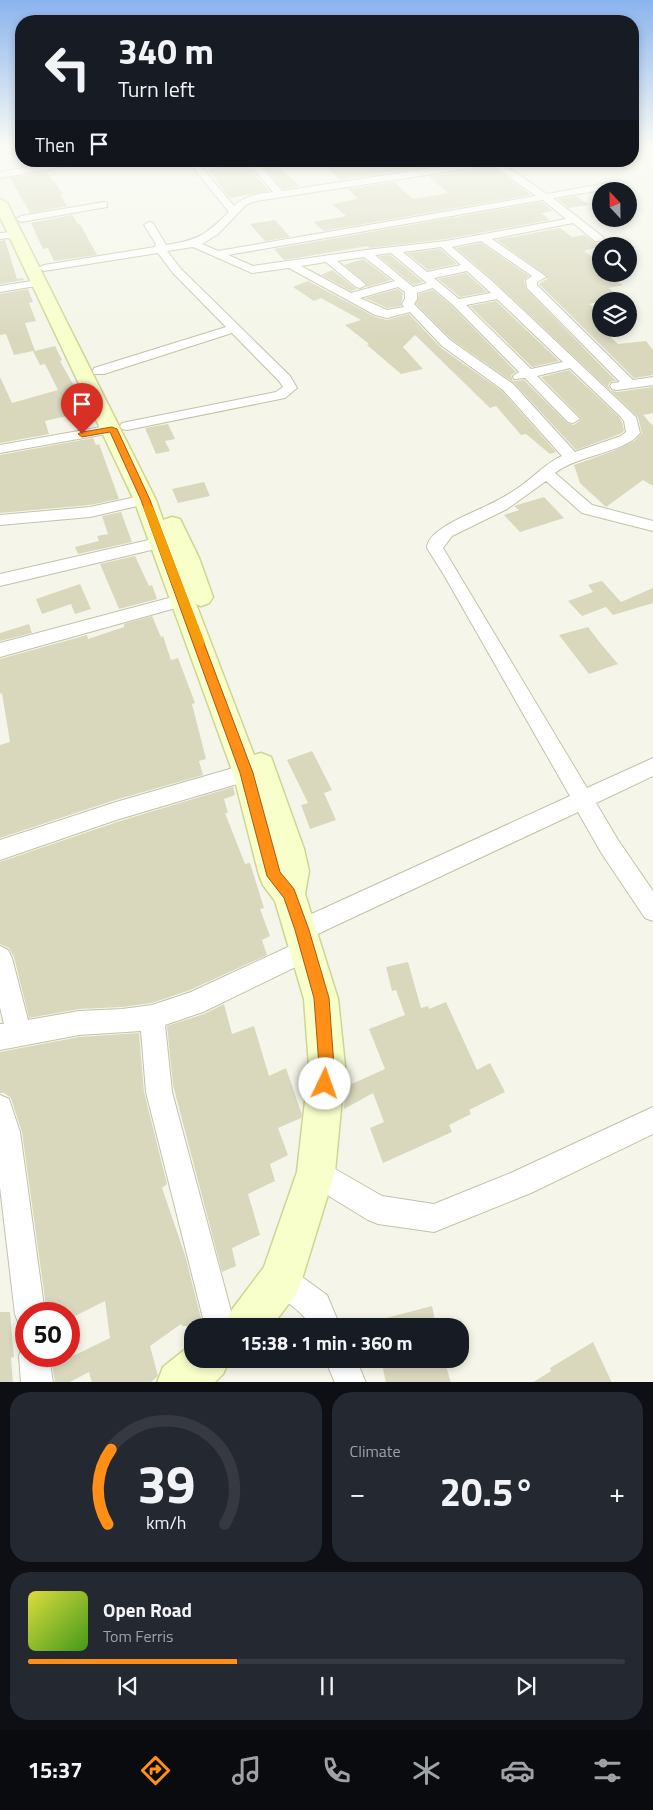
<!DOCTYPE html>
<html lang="en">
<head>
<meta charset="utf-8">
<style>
  body { margin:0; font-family:"Titillium Web",sans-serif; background:#242831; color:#f1f3f6; height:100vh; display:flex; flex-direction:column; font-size:19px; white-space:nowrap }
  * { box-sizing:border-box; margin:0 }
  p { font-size:16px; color:#9ea1a6 }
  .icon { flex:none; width:28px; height:28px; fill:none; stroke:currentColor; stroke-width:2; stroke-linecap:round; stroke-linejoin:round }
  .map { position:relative; height:1382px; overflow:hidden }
  .sheet { display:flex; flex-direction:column; gap:10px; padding:10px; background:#0d0f14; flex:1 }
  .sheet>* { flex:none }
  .guide { position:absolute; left:15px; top:15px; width:624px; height:152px; border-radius:20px; box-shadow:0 2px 8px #0003; background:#171b24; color:#f1f3f6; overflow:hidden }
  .needle { width:32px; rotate:338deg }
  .buttons { position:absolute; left:592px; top:182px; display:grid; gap:10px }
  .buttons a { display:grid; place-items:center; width:45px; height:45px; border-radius:50%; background:#171b24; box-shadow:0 2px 8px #0003; font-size:25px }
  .speed { position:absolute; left:15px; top:1302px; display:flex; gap:10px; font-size:25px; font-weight:700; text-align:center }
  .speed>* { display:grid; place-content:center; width:65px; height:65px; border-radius:50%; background:#171b24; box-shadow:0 2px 8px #0003; line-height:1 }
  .speed .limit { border:8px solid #d22; background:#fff; color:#111 }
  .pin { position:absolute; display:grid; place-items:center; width:42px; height:42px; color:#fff; margin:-51px -21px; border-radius:50% 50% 50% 0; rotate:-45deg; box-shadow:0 0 5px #0007 }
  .pin .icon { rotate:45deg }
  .me { position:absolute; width:55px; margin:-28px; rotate:3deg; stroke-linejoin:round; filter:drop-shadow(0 0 4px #0008) }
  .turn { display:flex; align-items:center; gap:18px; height:105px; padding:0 20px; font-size:22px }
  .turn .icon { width:65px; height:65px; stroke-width:2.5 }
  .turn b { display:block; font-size:35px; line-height:42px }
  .then { display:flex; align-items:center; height:48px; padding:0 20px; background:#0003; gap:10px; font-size:19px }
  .big { font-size:38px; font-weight:700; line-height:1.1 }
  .sheet .tile { flex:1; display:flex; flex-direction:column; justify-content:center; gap:8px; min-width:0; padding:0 18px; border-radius:20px; background:#242831 }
  .sheet .dial { align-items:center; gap:0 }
  .dial svg { height:130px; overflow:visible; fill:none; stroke:#363941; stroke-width:7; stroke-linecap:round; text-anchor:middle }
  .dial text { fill:#f1f3f6; stroke:none }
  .song { display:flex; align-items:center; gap:15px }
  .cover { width:60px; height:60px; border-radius:8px; background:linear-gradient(135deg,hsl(60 70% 55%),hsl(100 70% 35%)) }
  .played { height:5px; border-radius:2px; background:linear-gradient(90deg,#ff8f17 35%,#363941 35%) }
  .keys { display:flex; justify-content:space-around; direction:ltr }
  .heat { display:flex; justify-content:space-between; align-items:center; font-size:28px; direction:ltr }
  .sheet .tiles { flex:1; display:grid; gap:10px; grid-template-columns:1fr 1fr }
  .tile:last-child { grid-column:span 2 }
  .trip { position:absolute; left:184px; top:1318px; width:285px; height:50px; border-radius:20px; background:#171b24; box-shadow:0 2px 8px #0003; font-weight:700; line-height:50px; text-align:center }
  .tabs { display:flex; height:80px; justify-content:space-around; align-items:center; background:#090b0e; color:#9ea1a6 }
  .tabs .icon { width:35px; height:35px }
  .tabs .active { color:#ff8f17 }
  .tabs b { font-size:22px; color:#f1f3f6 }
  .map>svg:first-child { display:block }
  .building { fill:#d9d8bd }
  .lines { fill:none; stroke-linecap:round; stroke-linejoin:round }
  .minor-casing { stroke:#c2c2aa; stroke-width:2 }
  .secondary-casing { stroke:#cfd693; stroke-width:3 }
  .minor { fill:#fff; fill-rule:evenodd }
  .secondary { fill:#f8ffca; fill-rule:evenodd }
  .route { fill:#ff8f17; stroke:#a65d0f }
  .slow { fill:#f59e0b }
</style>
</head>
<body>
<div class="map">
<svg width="653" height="1383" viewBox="0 0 653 1383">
  <rect width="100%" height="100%" fill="#f5f6e9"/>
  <path class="building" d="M352,161H451L453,163L340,180L325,165Z
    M245,163L269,191L230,198L208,169Z
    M274,163L300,186L283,189L262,166Z
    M492,167L531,195L323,231L314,222L346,216L332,204L358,199L348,189L394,182L413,199L448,193L429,177Z
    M47,172L63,194L60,195L67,206L30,213L10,178Z
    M576,196L589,205L569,208L558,199Z
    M542,202L553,211L541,213L550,220L446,239L369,248L368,246L284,260L274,249Z
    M72,215L78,224H80L97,255L54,261L48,248L43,249L31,223Z
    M275,220L290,237L265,241L250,224Z
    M560,228L572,237L584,235L601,246L584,251L601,263V274L623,285L608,288L620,296L589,304L599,312L591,313L601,322L595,323L618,344L646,341L653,350V375L634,378L539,284L547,279V276L497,240Z
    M5,240L17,279L23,278L24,280L0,284V241Z
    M481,243L529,276L524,280L526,289L616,381H612L608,385L610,390L617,392L653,387V413L643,415L653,426V486L643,480L606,507L580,483L574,465L613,451L634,441L642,433L638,417L493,280L456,248Z
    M440,249L457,264L428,270L407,253Z
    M390,255L423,282L413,285L379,256Z
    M363,259L391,280L367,287V284L344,265Z
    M332,270L355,288L357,289L351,291L321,275Z
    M466,273L487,292L460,297L438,279Z
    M308,281L375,317L387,320L409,314L441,348L502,391L556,452L550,454L526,434L521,435L496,406L490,408L415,335L403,347L423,369L401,374L367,345L369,344L345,325L361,320L321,298L314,301L293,287Z
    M28,289L33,302L29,303L36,321L25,323L35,351L55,346L62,360L60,361L79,395L84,412L45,421L49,434L0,443V377L12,403L58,390L45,364L40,365L33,351L14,355L6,334L0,335V294Z
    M398,289L403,293L401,306L387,308L365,298Z
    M433,290L452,306L516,372L511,375L513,381L524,380L567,423L574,425L582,419L541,377L569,370L619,417L622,422L624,431L620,434L576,450L514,383L451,339L416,304L419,294Z
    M496,301L559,361L532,367L470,306Z
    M168,424L175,439L165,441L170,451L156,454L145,428Z
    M93,438L96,445L99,444L119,499L90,505L0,513V455Z
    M204,482L210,496L178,503L172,489Z
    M544,497L564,518L520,532L504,515L519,510L514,506Z
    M121,512L132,542L78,554L75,547L99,541L97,536L108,534L102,516Z
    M135,556L149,586L152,585L157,599L119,609L100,564Z
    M602,581L621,602L653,588V603L613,615L606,607L582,616L568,601L593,592L588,585Z
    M80,584L91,609L75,614L71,604L42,614L36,599Z
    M152,616L161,637L163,636L171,660L178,658L195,703L192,704L206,759L199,761L203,775L115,800L0,838V745L10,742L2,693L0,694V659L87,635L88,639L124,627V624Z
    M29,624L32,633L0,641V633Z
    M588,627L601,644L618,664L589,674L559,635Z
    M312,751L332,790L324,793L336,820L310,829L301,805L308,803L287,760Z
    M233,787L235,795L224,799L228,813H225L245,864L250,863L264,908L260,909L270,936L262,940L267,955L190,990L152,1003L122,1007L79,1009L29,1018L14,957L9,948L0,944V862L117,822Z
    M408,962L421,1008L428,1006L429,1009L446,1002L477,1070L490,1063L505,1092L469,1110L471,1114L449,1125L452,1132L383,1163L370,1128L384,1122L373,1093L344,1109L345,1087L385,1069L369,1029L405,1015L396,990L392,991L386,967Z
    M224,1004L232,1034L254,1026L269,1076L286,1068L302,1115L301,1118L278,1128L288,1155L270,1164L275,1181L248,1194L260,1235L232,1248L236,1266L222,1272L173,1085L167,1026L204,1014Z
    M139,1033L144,1092L167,1184L162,1188L185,1255L203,1326H182L181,1324L150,1346L158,1376L150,1383H92L89,1372L68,1383H55L51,1356H73L110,1338L105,1301L69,1319V1314H47L22,1132L11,1098L4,1093H0V1052L79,1037Z
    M432,1306L436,1326H372L371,1322Z
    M0,1312H10L14,1357L11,1358L13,1383H0Z
    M593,1342L612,1383H532L551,1371L550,1368Z
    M381,1359H444L451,1383H386Z"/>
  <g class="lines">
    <g class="minor-casing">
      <path id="minor" d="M62,161H71L73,163L68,166L0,178V172Z
        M247,161H256L282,191L478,161H502L501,163L547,194L608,183L613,186L608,189L553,198L603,237L604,239L603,241H595L573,223L492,239L544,275L546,277L537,282V285L633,380L653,377V385L617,390L612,389L610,386L612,383L620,382L527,288L526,280L532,276L481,241L452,247L492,281L636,417L640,433C625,453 577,455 555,473L592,505L653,521V531L582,513L546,481L507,509L452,536L443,548L587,788L653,758V776L596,803L618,840L653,891V921L645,918L602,854L578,812L307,939L314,942L318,950L314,958L203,1012L165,1025L172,1092L235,1326H205L146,1092L141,1031L79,1035L0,1050V1024H4L0,1007V946L8,950L12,958L28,1020L79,1011L122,1009L152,1005L191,992L301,941L294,938L290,930L294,922L570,796L444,575L427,548C427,529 473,513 488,505C503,498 518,489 531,478C541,470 550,461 562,456L503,390L442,346L410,312L387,318L375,315L289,268L252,273L193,247L167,251L181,269L290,376L297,388L285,398L280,399L127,430L122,429L120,426L122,423L276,392L283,387L279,381L232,333L104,374H94L93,371L94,368L226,327L173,273L158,253L44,271L38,268L44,265L155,247L156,244L144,225L149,222L153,223L166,245C199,240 205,235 229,212L194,169V165H200L234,206C245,195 259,194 273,192ZM492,165L536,196L218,251L202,244L218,234L247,204L256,201ZM543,200L566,219L446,241L366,250L253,266L228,255ZM441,247L461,265L427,272L403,252ZM391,253L427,283L413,287L375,255ZM364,257L395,281L351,293L301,266L326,262L356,287L360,288L366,285L364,283L337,261ZM467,271L491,293L459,299L434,278ZM398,287L405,292V299L402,304L404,307L387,310L360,298ZM433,288L453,305L519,372L513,376L514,379L525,378L568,422L573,423L580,419L537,376L570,368L620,416L624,421L626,432L621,436L575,452L513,384L450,340L414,304L417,299V293ZM497,299L563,362L531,369L466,305Z
        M104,202L107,203V207L21,222L16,219L21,216Z
        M15,232L20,235L19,237L0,239V233Z
        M38,280L44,283L42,285L0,292V286Z
        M112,425L117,426L119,429L117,432L0,453V445Z
        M145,495L150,497L153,500L150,503L90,517L0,525V515L90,507Z
        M162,537L168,538L170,542L168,546L0,586V574Z
        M184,594L190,596L193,600L190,604L0,657V643Z
        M247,764L254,767L257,773L254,779L116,820L0,860V840L116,802Z
        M0,1095L9,1099L20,1132L45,1314H26V1328L19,1325L15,1314L0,1187Z
        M653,1107V1134L531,1193L434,1232L378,1224L368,1220L306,1182L302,1172L306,1162L316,1158L382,1196L434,1204L513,1172Z
        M281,1264L291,1269L327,1295L340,1326H310C301,1306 275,1300 266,1279L271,1269Z
        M26,1344V1356H49L53,1383H21L19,1356L23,1345Z
        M325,1359H356L366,1383H335Z"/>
    </g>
    <g class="secondary-casing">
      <path id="secondary" d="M0,199L7,203L156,500L163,520L172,517L180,519L199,558L213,597L209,603L201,606L196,604L254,755L261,753L271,757L304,849L309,871L305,894L338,999L345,1066L335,1172L302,1279L296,1294L272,1326H225L231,1311L264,1267L297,1172L309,1066L304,999L275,901L263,885L259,875L233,773L134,500L0,217Z
        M192,1344V1359H230L223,1374L214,1383H157L163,1367Z"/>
    </g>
    <use href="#minor" class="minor"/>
    <use href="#secondary" class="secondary"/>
  </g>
  <linearGradient id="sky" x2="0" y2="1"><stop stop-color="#8bb4ee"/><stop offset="0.43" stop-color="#fafbf5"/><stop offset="1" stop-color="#fafbf5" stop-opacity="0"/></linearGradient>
  <rect width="653" height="341" fill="url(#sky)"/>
  <path class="route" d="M112,427L117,429L150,500L253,773L280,872L294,889L309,930L329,998L334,1066L330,1089L325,1092L319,1089L317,1084L319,1066L314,998L295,930L284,898L267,876L240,773L141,500L110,432L82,437L78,434L82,432Z"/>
  <path class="slow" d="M148,504L153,507L205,643L203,646H196L194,643L143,507Z"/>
</svg>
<div class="buttons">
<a><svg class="needle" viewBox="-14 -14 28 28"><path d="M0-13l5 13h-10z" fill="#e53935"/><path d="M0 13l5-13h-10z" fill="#9ea1a6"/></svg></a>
<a><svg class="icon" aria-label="search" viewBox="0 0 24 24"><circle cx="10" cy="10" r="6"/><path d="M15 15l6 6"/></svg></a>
<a><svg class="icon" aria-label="layers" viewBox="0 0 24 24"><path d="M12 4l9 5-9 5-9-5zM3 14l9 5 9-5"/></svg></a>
</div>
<div class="speed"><div class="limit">50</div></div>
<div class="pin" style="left:82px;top:434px;background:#d93025"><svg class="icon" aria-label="arrive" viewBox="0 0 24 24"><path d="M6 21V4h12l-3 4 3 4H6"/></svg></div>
<svg class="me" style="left:325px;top:1084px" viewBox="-20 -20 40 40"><circle r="19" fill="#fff"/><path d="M0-13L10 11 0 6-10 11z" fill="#ff8f17"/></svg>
<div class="trip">15:38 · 1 min · 360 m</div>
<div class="guide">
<div class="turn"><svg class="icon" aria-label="left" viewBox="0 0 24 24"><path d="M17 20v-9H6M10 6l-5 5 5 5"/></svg><div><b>340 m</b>Turn left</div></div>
<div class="then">Then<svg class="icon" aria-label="arrive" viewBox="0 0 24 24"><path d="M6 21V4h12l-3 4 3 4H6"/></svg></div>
</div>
</div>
<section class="sheet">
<div class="tiles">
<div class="tile dial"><svg viewBox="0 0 100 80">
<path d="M14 69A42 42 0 1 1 86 69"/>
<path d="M14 69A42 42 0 0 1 16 23" stroke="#ff8f17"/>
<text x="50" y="56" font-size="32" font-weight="700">39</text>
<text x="50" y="72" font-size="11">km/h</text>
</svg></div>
<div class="tile"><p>Climate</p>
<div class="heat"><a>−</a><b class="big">20.5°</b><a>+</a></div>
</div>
<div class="tile">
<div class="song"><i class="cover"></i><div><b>Open Road</b><p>Tom Ferris</p></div></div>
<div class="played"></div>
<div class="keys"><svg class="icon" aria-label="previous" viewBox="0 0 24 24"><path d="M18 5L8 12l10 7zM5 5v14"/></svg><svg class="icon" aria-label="pause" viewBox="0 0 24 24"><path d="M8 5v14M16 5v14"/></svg><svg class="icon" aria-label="next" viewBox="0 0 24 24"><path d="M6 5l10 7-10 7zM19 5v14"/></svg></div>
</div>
</div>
</section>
<nav class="tabs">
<b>15:37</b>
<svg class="icon active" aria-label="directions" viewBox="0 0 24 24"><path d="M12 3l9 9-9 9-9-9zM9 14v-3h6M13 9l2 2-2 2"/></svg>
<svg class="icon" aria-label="music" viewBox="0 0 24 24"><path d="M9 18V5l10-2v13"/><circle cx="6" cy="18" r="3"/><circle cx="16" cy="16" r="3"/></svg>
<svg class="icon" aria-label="phone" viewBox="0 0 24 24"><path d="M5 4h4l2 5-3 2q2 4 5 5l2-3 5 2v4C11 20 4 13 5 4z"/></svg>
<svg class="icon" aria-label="climate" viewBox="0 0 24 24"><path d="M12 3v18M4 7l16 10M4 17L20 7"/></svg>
<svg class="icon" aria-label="car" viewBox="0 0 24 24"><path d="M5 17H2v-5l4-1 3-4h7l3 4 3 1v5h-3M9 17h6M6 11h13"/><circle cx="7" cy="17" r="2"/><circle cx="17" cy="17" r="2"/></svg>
<svg class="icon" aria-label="filters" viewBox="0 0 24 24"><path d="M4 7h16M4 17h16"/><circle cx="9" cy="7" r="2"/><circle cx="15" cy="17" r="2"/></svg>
</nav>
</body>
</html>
